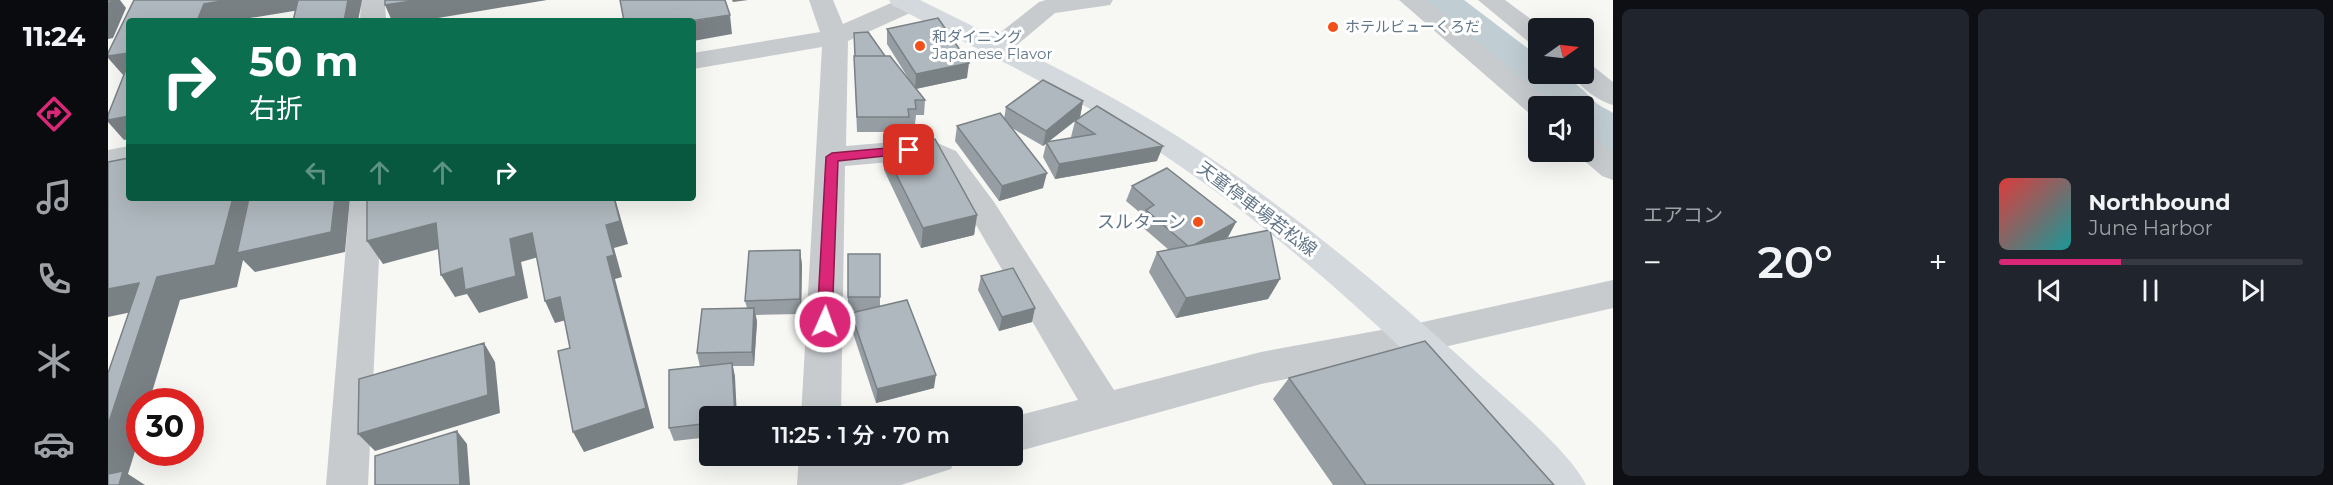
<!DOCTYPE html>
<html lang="ja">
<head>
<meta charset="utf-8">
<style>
  body { margin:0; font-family:Montserrat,"Noto Sans JP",sans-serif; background:#20242c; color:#f1f3f6; height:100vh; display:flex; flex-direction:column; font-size:22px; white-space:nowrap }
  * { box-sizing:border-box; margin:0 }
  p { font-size:20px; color:#9ea1a6 }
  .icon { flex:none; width:33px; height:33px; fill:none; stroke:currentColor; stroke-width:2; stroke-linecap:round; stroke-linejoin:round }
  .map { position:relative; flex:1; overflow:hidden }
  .sheet { display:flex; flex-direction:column; gap:9px; padding:9px; background:#0d0f14; width:720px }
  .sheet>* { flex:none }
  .top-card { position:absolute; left:18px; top:18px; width:570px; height:183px; border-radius:6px; box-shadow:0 6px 24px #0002; background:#0b6e4f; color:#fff; overflow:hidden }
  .needle { width:39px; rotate:76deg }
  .fabs { position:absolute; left:1420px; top:18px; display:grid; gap:12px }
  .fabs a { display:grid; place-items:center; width:66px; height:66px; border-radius:6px; background:#171b24; box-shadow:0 6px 24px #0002; font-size:30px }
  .speed { position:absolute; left:18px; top:388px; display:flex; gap:12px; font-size:30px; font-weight:700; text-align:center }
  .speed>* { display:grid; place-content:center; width:78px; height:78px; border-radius:50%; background:#171b24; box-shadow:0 6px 24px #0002; line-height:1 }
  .speed .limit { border:9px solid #d22; background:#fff; color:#111 }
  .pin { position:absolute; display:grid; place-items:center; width:51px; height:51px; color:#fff; margin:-26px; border-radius:12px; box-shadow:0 3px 9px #0006 }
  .me { position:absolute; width:66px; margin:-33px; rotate:2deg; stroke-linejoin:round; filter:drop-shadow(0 0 4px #0008) }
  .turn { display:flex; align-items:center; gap:21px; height:126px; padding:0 24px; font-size:27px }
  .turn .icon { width:78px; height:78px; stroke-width:2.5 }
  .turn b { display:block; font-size:42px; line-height:51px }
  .lanes { display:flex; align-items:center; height:57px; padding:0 24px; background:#0003; justify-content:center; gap:30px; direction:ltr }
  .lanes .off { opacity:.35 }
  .big { font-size:45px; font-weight:600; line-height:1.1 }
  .sheet .widget { flex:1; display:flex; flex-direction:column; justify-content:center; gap:9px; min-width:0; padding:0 21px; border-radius:9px; background:#20242c }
  .song { display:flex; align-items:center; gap:18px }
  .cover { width:72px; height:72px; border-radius:9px; background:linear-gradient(135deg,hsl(0 70% 55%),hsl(180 70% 35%)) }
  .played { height:6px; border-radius:3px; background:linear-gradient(90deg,#db2777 40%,#363941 40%) }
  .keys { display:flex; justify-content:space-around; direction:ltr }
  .heat { display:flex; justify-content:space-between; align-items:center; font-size:33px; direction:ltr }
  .sheet .tiles { flex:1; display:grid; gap:9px; grid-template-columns:repeat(2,1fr) }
  .trip { position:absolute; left:591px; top:406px; width:324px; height:60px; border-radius:6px; background:#171b24; box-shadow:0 6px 24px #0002; font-weight:600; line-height:60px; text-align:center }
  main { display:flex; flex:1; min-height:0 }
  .dock { display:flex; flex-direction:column; width:108px; justify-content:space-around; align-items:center; background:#090b0e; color:#9ea1a6 }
  .dock .icon { width:42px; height:42px }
  .dock .on { color:#db2777 }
  .dock b { font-size:27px; color:#f1f3f6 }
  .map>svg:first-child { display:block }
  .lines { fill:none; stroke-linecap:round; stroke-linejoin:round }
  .river { fill:#c0cdd2; fill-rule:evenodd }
  .minor { fill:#c7cbce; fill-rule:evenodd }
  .major { fill:#d4d9de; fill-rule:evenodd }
  .wall { fill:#969ea3 }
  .shaded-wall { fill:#7a8185 }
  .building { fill:#afb8be; stroke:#7a8185; stroke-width:1.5 }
  .route { fill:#db2777; stroke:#8e194d; stroke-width:1.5 }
  .poi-dot { fill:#f34f18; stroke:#fff; stroke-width:2 }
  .labels { text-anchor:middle; stroke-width:6; stroke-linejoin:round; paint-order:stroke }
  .far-poi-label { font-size:15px; fill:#637788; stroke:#fff; text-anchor:start }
  .street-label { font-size:18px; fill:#637788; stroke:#fff }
  .poi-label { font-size:18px; fill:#637788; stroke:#fff; text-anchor:end }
</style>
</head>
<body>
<main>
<nav class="dock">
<b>11:24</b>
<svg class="icon on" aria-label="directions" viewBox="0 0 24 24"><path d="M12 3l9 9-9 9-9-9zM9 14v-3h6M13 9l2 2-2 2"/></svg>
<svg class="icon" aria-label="music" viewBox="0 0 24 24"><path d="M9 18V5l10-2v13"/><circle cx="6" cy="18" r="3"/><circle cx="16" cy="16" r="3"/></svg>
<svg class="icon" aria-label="phone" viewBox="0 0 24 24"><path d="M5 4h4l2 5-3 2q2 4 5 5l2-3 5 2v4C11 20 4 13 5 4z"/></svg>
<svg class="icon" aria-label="climate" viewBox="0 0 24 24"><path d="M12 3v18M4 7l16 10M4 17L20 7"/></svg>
<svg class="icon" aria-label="car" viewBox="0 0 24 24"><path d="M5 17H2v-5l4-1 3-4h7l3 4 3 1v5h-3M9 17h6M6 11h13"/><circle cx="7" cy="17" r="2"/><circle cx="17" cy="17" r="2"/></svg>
</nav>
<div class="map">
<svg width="1505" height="485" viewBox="0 0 1505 485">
  <rect width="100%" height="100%" fill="#f7f7f4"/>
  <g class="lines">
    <path class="river" d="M1308,0H1356L1431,57V74C1458,74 1467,81 1485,100C1489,105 1499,109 1505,113V156L1487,151L1476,142V106H1434L1314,9Z"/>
    <path class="minor" d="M253,0H277L278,21H252Z
      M701,0H725L735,24L790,0H812L814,4L811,9L740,41L738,146L820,139L848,151L886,202L1006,390L1153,352L1306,324L1505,280V308L1306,354L1153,384L904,453V417L970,400L864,218L826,165L816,159L737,166L733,417H693L714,47L585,69V53L712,32Z
      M938,0H1005L1002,5L947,13L897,55L888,57L879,55L875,49L879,43L931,2Z
      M1291,0H1318L1441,101L1445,106H1431V116L1421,113Z
      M1370,0H1397L1435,28H1431V46L1422,43Z
      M1476,65L1486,67L1505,82V105C1490,101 1472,87 1463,74H1476Z
      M1476,135L1486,138L1505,153V180L1494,176L1466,152H1476Z
      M21,146V166L0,170V150Z
      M242,198H274L260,485H218Z
      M691,456H731V464L759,456H849L843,469L793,485H689Z"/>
    <path class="major" d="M781,0H812C898,43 987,84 1069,136C1179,206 1279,290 1375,378C1402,402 1464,454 1478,485H1429C1313,362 1189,243 1047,149C964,94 873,51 784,5Z"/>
  </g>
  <path class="wall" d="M779,29L859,78L808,89L817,100L816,115H808L807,124H801L800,132H749L746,56H777L802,81L779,44Z
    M975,101L972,117L940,142L964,138L963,137L967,121L1049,161L947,179L935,157L938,144L935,146L902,127L935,188L891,201L847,141L849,126L896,119L898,107Z
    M776,150L869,215L866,235L813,248L776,170Z
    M1024,186L1128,222L1120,237L1115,239L1172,279L1160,299L1068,318L1041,272L1049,252L1061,250L1032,225L1036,216L1018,201Z
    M692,250L694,265L693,314L648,315L649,322L646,366H625L627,377L602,417V437L566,441L561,428L592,367L589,353L639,308L637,301Z
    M873,276L924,322L891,331L870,290Z
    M740,297H772V306L826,388L768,403L743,327V313L749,312L740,311Z
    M1181,378L1446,485H1225L1165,399Z"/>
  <path class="shaded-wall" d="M0,0H14H12L18,8L5,38L0,39Z
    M119,0H195L192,10L124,21H89L96,4Z
    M240,0H254L250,21H236Z
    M310,0H439L312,21H284L277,5Z
    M624,0H640L625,2Z
    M622,15L624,34L585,41V21Z
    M21,53V75L16,76L0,58V56Z
    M861,63L859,78L807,89L808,74Z
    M975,101L972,117L935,146L938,131Z
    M21,116V139L16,140L0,122V120Z
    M1055,146L1049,161L947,179L951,164Z
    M939,173L935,188L891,201L894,186Z
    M125,198H242L237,252L147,272L135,260L129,287L72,300L41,402H32V435L20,474L37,485H0V425L38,309L0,317V289L49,277Z
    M506,198H507L520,244L506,248L514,277L507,279L546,428L476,452L465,432L499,257L498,225Z
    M869,215L866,235L813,248L815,228Z
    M1128,222L1120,237L1075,262L1082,247Z
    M328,223L342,246L275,264L259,241Z
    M424,233L434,256L413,262L420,298L371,313L359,294L347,297L333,275L354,268L402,239Z
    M692,250L694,265L693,314L692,299Z
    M1172,279L1160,299L1068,318L1078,298Z
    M452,297L462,319L447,323L437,301Z
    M646,308L649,322L646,366L644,352Z
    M927,308L924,322L891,331L894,317Z
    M376,343L387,362L392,413L267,451L250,434Z
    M624,363L627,377L629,417H627Z
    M828,375L826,388L768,403L769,389Z
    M349,431L359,444L362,485H352Z"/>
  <path class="building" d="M0,0H3L0,7Z
    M26,0H119L96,4L89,21H21V53L0,56V53Z
    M190,0H240L236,21H185Z
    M277,0H310L277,5Z
    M512,0H617L622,15L582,21H516Z
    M830,18L861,63L808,74L779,29Z
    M760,32L777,56H747L746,33Z
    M746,56H782L817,100H807L808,109H800L801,117H749Z
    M21,62V116L0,120V115Z
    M935,80L975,101L938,131L898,107Z
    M989,106L1055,146L951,164L938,142L987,134L967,121Z
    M892,113L939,173L894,186L849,126Z
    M827,139L869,215L815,228L776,150Z
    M21,158V198H125L107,265L49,277L0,425V373L31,283L0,289V162Z
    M1059,168L1128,222L1086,245L1080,246L1038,210L1046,205L1024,186Z
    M141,198H227L223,232L129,253Z
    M259,198H506L512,221L498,225L506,255L499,257L538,408L465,432L450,351L462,348L452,297L437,301L424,233L402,239L408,276L357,290L354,268L333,275L328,223L259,241Z
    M1162,230L1172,279L1078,298L1049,252Z
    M692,250V299L637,301L641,251Z
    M740,254H772V297H740Z
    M905,268L927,308L894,317L873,276Z
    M799,300L828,375L769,389L743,313Z
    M646,308L644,352L589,353L594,309Z
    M1317,341L1446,485H1258L1181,378Z
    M376,343L380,395L250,434L251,379Z
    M624,363L627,417H602V423L561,428V370Z
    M349,431L352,485H267V456Z
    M15,471L11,485H0V474Z"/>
  <path class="route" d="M801,146L807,150L805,153L730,161L724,322L722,327H711L709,322L718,157L724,153Z"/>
  <g class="poi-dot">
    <circle cx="1225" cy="27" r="6"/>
    <circle cx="812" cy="46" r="6"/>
    <circle cx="1090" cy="222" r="6"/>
  </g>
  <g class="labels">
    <g class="far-poi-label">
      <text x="1237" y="32">ホテルビューくろだ</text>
      <text x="824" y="42">和ダイニング<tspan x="824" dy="17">Japanese Flavor</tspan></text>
    </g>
    <g class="street-label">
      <text transform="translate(1149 209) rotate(37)" y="6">天童停車場若松線</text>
    </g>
    <g class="poi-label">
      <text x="1078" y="228">スルターン</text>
    </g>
  </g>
</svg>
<div class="fabs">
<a><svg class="needle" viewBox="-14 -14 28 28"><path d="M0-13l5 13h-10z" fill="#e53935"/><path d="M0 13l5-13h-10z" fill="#9ea1a6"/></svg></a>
<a><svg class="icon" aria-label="sound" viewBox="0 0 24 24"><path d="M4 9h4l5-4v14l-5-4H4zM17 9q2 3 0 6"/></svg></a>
</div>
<div class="speed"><div class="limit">30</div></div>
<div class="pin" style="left:801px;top:150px;background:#d93025"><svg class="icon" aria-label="arrive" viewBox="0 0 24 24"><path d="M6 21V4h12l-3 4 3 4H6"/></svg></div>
<svg class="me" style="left:717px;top:322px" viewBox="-20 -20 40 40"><circle r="17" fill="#db2777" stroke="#fff" stroke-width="3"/><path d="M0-11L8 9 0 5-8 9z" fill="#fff"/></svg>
<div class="trip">11:25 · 1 分 · 70 m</div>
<div class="top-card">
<div class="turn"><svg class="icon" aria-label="right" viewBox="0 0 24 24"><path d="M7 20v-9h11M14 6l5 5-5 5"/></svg><div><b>50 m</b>右折</div></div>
<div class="lanes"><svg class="icon off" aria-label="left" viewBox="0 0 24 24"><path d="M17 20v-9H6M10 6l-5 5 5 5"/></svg><svg class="icon off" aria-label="ahead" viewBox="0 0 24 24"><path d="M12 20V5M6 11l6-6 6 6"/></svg><svg class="icon off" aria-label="ahead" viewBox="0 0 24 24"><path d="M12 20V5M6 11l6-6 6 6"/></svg><svg class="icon" aria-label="right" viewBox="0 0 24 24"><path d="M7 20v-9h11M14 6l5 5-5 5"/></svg></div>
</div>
</div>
<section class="sheet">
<div class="tiles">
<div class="widget"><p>エアコン</p>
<div class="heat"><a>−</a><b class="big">20°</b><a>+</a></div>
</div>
<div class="widget">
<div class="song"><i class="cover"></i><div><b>Northbound</b><p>June Harbor</p></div></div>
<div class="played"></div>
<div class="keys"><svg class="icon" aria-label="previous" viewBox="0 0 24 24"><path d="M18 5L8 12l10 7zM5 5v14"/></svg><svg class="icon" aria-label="pause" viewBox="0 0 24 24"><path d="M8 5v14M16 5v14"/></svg><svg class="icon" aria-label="next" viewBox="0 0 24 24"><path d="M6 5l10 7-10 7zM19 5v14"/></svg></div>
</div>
</div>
</section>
</main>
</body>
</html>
